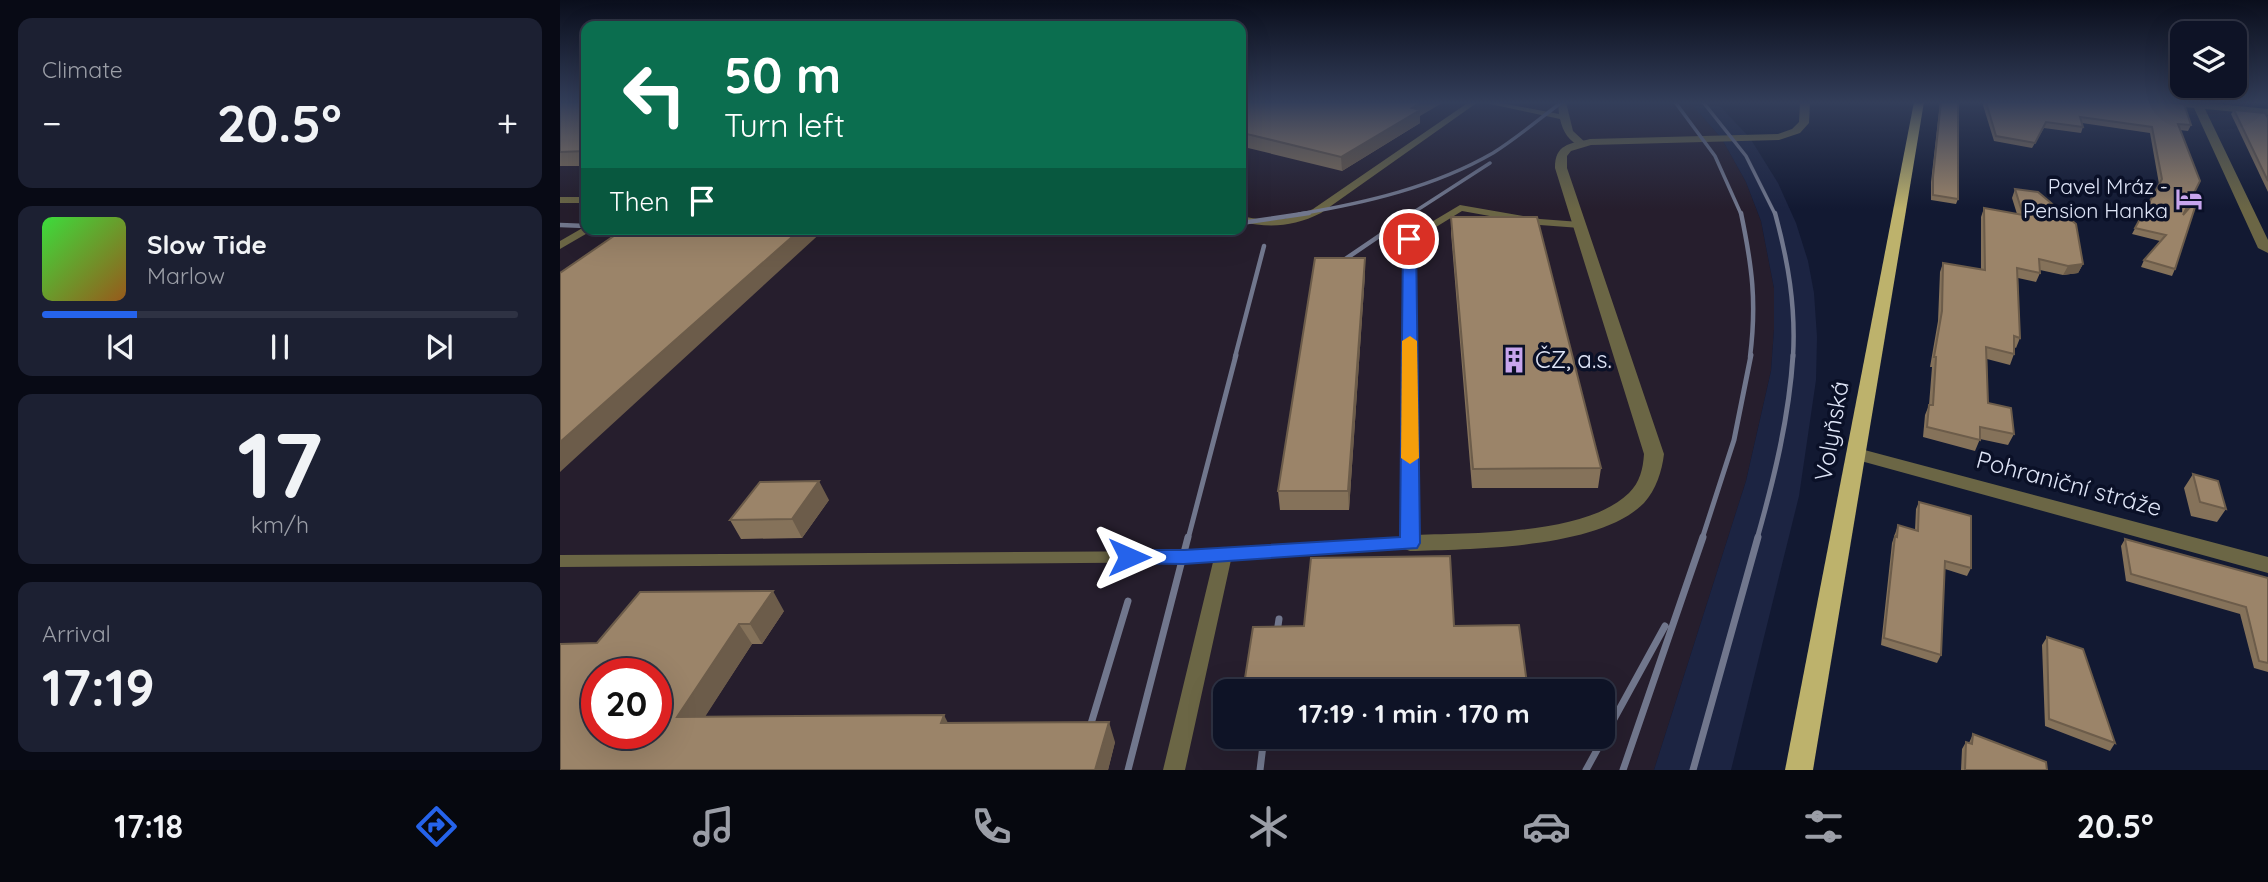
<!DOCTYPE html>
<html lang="en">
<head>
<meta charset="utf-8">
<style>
  body { margin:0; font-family:Quicksand,sans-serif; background:#1c2032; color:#f1f3f6; height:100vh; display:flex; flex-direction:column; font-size:26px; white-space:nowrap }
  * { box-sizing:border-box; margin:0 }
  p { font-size:23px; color:#9b9ea7 }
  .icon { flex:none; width:38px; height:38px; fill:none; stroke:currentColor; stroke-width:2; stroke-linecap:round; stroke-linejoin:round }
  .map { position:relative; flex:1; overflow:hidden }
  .drawer { display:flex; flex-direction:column; gap:18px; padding:18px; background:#080a15; width:560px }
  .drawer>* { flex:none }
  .banner { position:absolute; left:21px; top:21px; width:665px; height:214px; border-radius:14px; box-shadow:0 7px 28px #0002,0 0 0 2px #2e3243; background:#0b6e4f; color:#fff; overflow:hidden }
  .controls { position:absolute; left:1610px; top:21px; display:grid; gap:14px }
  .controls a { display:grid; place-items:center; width:77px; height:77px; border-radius:14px; background:#0e1326; box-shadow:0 7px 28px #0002,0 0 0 2px #2e3243; font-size:35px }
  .speed { position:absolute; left:21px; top:658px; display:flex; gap:14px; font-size:35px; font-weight:700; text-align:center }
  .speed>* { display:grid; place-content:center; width:91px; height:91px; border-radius:50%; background:#0e1326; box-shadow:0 7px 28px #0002,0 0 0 2px #2e3243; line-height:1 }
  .speed .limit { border:10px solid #d22; background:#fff; color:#111 }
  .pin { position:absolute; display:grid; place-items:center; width:60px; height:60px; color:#fff; margin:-30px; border:4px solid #fff; border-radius:50%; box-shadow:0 2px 7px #0007 }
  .me { position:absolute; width:77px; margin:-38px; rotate:90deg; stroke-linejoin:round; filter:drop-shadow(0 0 5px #0008) }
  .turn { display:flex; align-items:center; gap:24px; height:147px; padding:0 28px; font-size:32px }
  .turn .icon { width:91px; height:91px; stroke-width:2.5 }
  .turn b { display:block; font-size:49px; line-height:60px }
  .then { display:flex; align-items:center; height:66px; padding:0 28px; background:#0003; gap:14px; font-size:26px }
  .big { font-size:52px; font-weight:800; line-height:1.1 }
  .drawer .card { flex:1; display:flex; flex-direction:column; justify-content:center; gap:10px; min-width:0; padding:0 24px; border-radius:14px; background:#1c2032 }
  .drawer .dial { align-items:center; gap:0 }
  .dial b { font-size:91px; line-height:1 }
  .song { display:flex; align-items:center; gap:21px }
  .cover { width:84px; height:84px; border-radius:10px; background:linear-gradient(135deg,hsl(120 70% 55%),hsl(30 70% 35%)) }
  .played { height:7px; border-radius:4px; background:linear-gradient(90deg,#2563eb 20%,#2e3243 20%) }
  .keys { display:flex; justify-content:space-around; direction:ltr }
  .heat { display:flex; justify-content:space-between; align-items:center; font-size:38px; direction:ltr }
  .trip { position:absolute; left:653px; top:679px; width:402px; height:70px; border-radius:14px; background:#0e1326; box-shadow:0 7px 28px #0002,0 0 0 2px #2e3243; font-weight:800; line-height:70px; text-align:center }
  .menu { display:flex; height:112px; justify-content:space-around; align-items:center; background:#06080f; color:#9b9ea7 }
  .menu .icon { width:49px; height:49px }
  .menu .selected { color:#2563eb }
  .menu b { font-size:32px; color:#f1f3f6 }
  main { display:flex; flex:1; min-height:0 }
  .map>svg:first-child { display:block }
  .commercial { fill:#261e2d; fill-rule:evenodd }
  .built { fill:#1c2442 }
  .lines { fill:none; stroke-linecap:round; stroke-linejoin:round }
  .service { fill:#6b6645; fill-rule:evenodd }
  .minor { fill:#6b6645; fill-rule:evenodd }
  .primary { fill:#bdb26c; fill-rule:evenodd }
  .rail-far3 { stroke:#71778d; stroke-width:3.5 }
  .rail-far2 { stroke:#71778d; stroke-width:4.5 }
  .rail-far1 { stroke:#71778d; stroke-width:5 }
  .rail { stroke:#71778d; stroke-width:7 }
  .wall { fill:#85725a }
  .shaded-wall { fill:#6c5c4a }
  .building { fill:#9b8469; stroke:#6c5c4a; stroke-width:2; fill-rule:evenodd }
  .route { fill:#2563eb; stroke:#184099; stroke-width:2 }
  .slow { fill:#f59e0b }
  .labels { text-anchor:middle; stroke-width:7; stroke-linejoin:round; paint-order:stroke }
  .far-poi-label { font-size:21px; fill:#dfe5f7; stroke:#0a1027; text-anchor:end }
  .poi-label { font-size:24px; fill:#dfe5f7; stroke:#0a1027; text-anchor:start }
  .street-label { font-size:24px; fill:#dfe5f7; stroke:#0a1027 }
</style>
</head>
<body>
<main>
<section class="drawer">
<div class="card"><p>Climate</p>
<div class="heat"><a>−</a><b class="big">20.5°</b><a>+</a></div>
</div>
<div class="card">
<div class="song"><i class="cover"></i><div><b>Slow Tide</b><p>Marlow</p></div></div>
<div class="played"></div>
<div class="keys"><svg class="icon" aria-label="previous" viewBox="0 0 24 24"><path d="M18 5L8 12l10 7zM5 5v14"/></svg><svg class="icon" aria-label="pause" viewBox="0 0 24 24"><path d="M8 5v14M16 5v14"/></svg><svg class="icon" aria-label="next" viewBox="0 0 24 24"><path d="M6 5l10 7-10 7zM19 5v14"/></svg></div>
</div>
<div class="card dial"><b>17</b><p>km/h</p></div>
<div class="card"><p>Arrival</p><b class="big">17:19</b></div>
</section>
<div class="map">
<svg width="1708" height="770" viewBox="0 0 1708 770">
  <rect width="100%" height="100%" fill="#121932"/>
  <path class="commercial" d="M0,102H26V229H681V102H1130L1162,139L1186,182L1201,221L1214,288V330L1211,371L1186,481L1094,770H0ZM37,674H96V733H37ZM665,691H1043V737H665Z"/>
  <path class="built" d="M1130,102H1156L1190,138L1218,183L1236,223L1248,261L1254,293L1257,337L1256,380L1239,496L1171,770H1094L1186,481L1211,371L1214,330V288L1201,221L1186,182L1162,139Z"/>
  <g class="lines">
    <path class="service" d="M909,102H918L761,213C733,227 710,228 681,222V216C708,222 728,221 753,209Z
      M921,102H936L999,114L998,102H1006L1013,131L1027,144L1022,147C1009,142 1003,132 1000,119Z
      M0,197H26V203H0Z
      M900,205L980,219L1020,222L1025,225L1020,228L980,225L902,211L855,240L859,543L856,547L850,549L671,560L625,770H603L653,562L0,567V555L624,551L841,537L843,239Z
      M26,226V229H32L31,231L0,249V241Z"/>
    <path class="minor" d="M1240,102H1250L1249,123L1240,133L1219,140L1031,145L1011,151L1007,156V168L1104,454C1102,471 1096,490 1084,503C1039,549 912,549 850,551L842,548L839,543L842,538L850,535C909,533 1025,536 1069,493C1080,482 1083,469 1084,454L995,168C995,144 1009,144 1030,139L1218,134L1232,129L1239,122Z
      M1598,102H1638L1708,109V115L1645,109L1708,240V253L1698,248L1634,108L1603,105Z
      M1297,448L1708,557V573L1290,458L1287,454L1290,450Z"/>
    <path class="primary" d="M1354,102H1364L1253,770H1225Z"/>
    <path class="rail-far3" d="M1115,102L1155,156L1181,214
      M1143,102L1186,156L1215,214
      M739,214C805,203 874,187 933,153C957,138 979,119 1002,102
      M851,214L930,163"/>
    <path class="rail-far2" d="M1181,213C1192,266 1197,302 1190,357
      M1215,213C1228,261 1236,306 1233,357
      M681,223L749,213
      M0,225L26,226
      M501,229H615
      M778,264L853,213
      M675,357L704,246"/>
    <path class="rail-far1" d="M628,539L676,355
      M1142,539L1174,440L1191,355
      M1197,539C1214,479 1229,418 1233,355"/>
    <path class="rail" d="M715,646L719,619
      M517,770L568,601
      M568,770L628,537
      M700,770L704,737
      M1026,770L1105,626
      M1063,770L1143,537
      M1133,770L1198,537"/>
  </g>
  <path class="wall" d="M0,102H26V166H0Z
    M1380,102H1398V199L1396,204L1371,200V182Z
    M1422,102H1604L1631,125L1628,131L1620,130L1623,215L1615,269L1612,276L1581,267L1584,260L1600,241L1572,234L1599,184L1590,133L1522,123L1523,127L1521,133L1484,128L1472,148L1434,141Z
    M681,106L860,116V123L782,171L688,148Z
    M1674,110L1708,118V192L1671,114Z
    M1455,189L1523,264L1518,273L1503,275L1480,270V273L1476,282L1458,278L1460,338L1456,348L1454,347V354L1450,365L1427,359L1428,403L1454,434L1448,445L1420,439L1415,451L1363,437L1365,415L1369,405L1372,367H1370L1378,321L1380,272L1383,263L1421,269V217L1424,208L1457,214L1452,198Z
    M891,217L1041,468L1038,488H912L891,233Z
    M805,258V274L789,510H720L718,491Z
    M1633,474L1666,509L1657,522L1631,516L1624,488Z
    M269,500L242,538L181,539L170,520Z
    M1359,502L1411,568L1407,576L1385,569L1381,655L1377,663L1321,645L1332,543L1338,525L1355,530L1356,509Z
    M1565,539L1708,578V672L1694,668L1680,614L1566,581L1561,546Z
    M224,611L202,644H192L145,716L388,723L555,742L548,770H0L37,643Z
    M1487,637L1555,743L1550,751L1485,726L1482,645Z
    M1413,734L1487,770H1401L1402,749L1406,742L1409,743Z
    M678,737H971L970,747L680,749Z"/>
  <path class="shaded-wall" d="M863,102H884L860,116V123L782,171L781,157Z
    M687,134L688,148L681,152V137Z
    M241,229H265L0,472V442Z
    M805,258V274L789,510L788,491Z
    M1523,264L1518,273L1503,275L1508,266Z
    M259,481L269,500L242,538L232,519Z
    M213,591L224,611L202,644L190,624Z
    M179,624L192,644L132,737L117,717Z
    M384,715L394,735L381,723Z
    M549,722L555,742L548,770H535Z"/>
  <path class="building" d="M0,102H26V151L0,152Z
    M689,102H863L852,108L860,110L781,157L687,134L681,137V106Z
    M1381,102H1398V199L1373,195V177Z
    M1426,102H1604L1624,104L1631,125L1618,124L1640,181L1623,215L1638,198L1615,269L1584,260L1606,235L1575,228L1602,179L1592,127L1520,117L1523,127L1486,122L1475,143L1436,136Z
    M1674,110L1705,113L1708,118V181Z
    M1455,189L1478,192L1516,224L1523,264L1508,266L1479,259L1480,273L1457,268L1460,338L1454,336V354L1426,347L1428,403L1451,408L1454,434L1420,427V440L1367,427L1369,405H1373L1376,357H1374L1382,311L1383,263L1425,270L1424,208L1463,215Z
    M891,217H977L1041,468L913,469Z
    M64,229H241L0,442V273Z
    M755,258H805L788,491H718Z
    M1633,474L1658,481L1666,509L1640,502Z
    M259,481L232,519L170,520L200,482Z
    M1359,502L1411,516V568L1385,561L1381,655L1324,638L1335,536L1337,537L1338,525L1358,531Z
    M1565,539L1708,578V663L1699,661L1686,607L1571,574Z
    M890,556L894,626L959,625L968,691H683L693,627L744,626L751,558Z
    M213,591L190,624H179L117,717L384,715L381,723L549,722L535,770H0V644L37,643L80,592ZM37,674H96V733H37Z
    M1487,637L1523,649L1555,743L1489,719Z
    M1413,734L1486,762L1487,770H1405L1406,742L1412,744Z"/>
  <linearGradient id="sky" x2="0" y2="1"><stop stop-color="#0a0e1c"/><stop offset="0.49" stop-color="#333e5a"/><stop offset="1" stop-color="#333e5a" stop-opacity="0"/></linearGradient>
  <rect width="1708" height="209" fill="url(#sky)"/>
  <path class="route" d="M849,236L856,239L860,543L857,548L624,564L562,563L559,557L562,552L569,550H624L840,537L843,239Z"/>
  <path class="slow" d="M850,336L857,341L859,458L850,464L841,458L842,341Z"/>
  <defs>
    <g id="hotel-bare" transform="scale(2.1)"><path d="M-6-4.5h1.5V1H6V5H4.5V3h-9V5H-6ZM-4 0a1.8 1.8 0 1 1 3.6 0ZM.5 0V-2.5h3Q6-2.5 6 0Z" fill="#c8a5ee" stroke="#0a1027" stroke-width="2.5" paint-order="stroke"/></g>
    <g id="building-bare" transform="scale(2.1)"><path d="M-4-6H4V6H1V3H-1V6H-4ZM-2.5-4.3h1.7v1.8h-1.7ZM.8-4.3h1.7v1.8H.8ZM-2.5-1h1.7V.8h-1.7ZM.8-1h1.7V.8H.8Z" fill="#c8a5ee" stroke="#0a1027" stroke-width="2.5" paint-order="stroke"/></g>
  </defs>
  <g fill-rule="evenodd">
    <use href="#hotel-bare" x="1629" y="199"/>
    <use href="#building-bare" x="954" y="360"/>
  </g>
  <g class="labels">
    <g class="far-poi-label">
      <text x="1608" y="194">Pavel Mráz -<tspan x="1608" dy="24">Pension Hanka</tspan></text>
    </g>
    <g class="poi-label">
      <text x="975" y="368">ČZ, a.s.</text>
    </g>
    <g class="street-label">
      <text transform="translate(1272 431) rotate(-80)" y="8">Volyňská</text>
      <text transform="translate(1509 484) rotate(15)" y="8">Pohraniční stráže</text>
    </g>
  </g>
</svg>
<div class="controls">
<a><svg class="icon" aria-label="layers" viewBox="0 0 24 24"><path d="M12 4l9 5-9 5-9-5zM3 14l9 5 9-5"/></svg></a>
</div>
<div class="speed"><div class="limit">20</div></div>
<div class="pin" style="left:849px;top:239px;background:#d93025"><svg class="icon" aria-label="arrive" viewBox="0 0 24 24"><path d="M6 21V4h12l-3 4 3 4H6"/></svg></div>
<svg class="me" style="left:569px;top:557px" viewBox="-20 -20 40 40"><path d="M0-17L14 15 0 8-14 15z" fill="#2563eb" stroke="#fff" stroke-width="4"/></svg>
<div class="trip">17:19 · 1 min · 170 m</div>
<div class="banner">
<div class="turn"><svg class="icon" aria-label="left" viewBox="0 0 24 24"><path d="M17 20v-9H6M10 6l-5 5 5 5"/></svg><div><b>50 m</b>Turn left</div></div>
<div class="then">Then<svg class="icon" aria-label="arrive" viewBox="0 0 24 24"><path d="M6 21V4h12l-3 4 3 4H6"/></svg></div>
</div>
</div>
</main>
<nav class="menu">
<b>17:18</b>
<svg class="icon selected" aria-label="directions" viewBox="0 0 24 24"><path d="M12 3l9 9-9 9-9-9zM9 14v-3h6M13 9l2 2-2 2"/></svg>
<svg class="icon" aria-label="music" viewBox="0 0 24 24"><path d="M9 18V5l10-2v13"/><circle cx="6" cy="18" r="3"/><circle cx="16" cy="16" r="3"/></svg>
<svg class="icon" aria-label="phone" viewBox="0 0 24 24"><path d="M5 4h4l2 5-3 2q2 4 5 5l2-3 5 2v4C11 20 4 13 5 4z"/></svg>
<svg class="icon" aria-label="climate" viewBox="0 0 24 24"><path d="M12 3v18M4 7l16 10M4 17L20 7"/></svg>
<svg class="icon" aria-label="car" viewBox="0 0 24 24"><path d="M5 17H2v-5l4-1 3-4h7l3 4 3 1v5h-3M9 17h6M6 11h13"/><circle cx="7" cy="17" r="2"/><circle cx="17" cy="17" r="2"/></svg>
<svg class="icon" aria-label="filters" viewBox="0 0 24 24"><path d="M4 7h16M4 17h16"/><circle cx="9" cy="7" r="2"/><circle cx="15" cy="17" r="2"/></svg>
<b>20.5°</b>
</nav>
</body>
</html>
